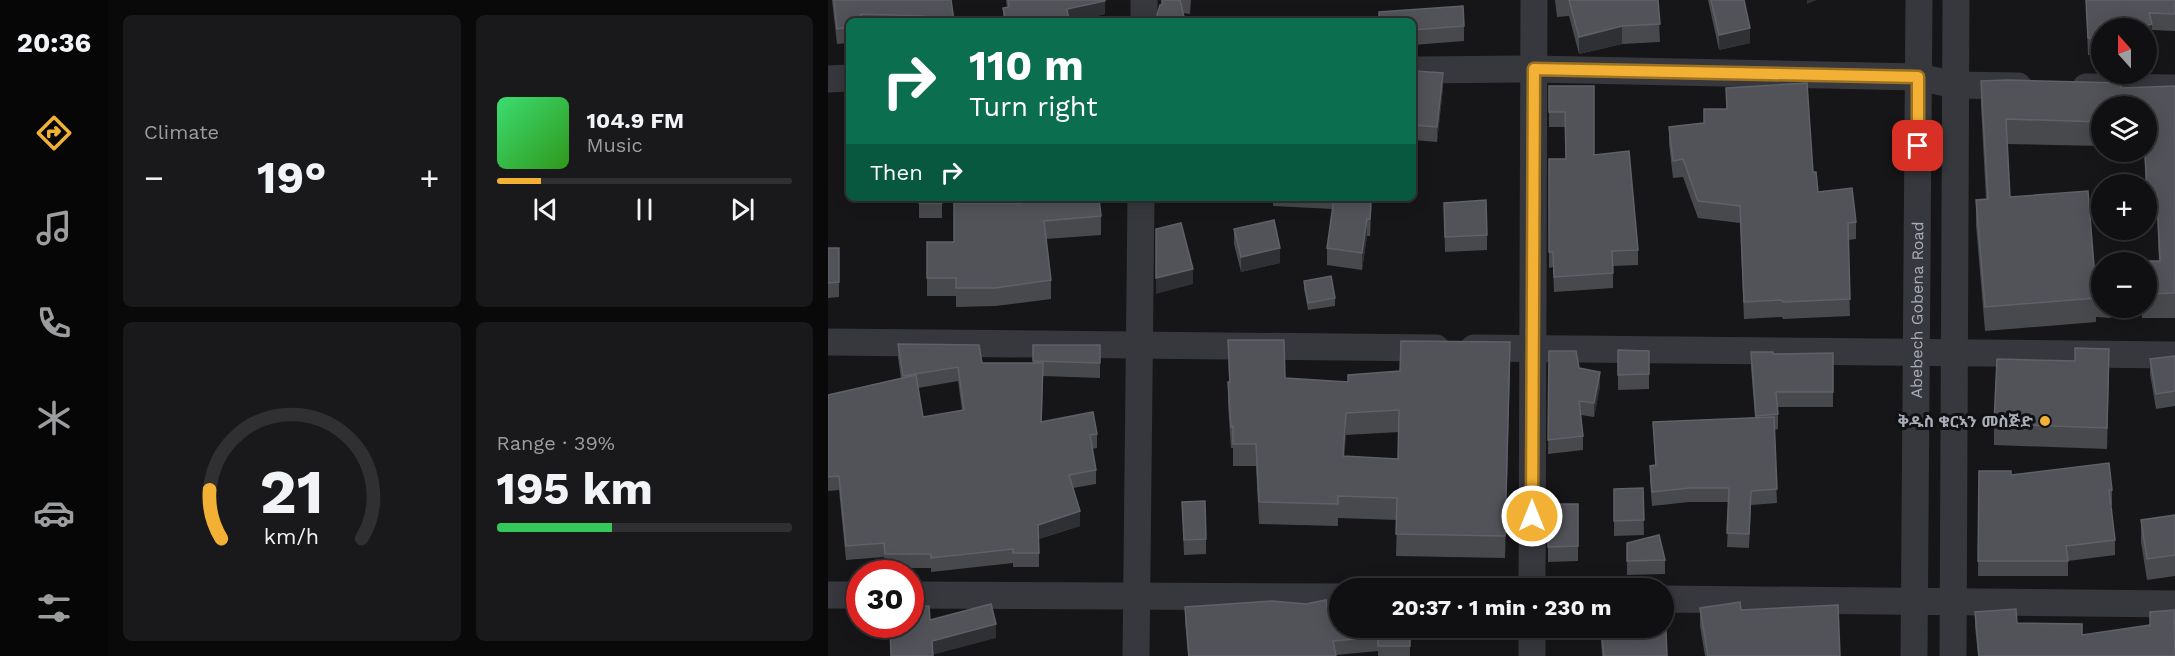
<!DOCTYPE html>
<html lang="en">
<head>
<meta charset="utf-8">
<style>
  body { margin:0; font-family:"Work Sans","Noto Sans Ethiopic",sans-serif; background:#19191b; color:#f1f3f6; height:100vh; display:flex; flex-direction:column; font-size:22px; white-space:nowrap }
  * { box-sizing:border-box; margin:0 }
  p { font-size:20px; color:#9c9d9f }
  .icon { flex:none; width:33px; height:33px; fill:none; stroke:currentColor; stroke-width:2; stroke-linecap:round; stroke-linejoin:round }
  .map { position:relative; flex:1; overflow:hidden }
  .side { display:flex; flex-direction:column; gap:15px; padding:15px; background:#09090a; width:720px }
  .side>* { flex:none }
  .top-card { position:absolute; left:18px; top:18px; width:570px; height:183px; border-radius:9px; box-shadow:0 3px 15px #0003,0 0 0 2px #303032; background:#0b6e4f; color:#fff; overflow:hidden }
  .needle { width:39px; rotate:339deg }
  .buttons { position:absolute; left:1263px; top:18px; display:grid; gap:12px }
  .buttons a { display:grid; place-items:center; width:66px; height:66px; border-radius:50%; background:#101012; box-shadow:0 3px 15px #0003,0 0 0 2px #303032; font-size:30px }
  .speed { position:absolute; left:18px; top:560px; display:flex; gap:12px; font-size:30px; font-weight:700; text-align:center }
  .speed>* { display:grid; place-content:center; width:78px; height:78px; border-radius:50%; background:#101012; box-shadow:0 3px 15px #0003,0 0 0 2px #303032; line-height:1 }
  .speed .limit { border:9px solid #d22; background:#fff; color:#111 }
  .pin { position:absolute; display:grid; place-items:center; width:51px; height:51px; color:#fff; margin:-26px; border-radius:12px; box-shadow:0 3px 9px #0006 }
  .me { position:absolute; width:66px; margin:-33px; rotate:0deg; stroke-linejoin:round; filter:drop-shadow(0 0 4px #0008) }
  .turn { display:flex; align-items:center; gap:21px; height:126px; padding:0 24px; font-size:27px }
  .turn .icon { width:78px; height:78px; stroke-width:2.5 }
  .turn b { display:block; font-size:42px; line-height:51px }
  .then { display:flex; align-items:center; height:57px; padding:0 24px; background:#0003; gap:12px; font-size:22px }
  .big { font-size:45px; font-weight:700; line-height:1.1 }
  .side .tile { flex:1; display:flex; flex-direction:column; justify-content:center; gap:9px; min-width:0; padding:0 21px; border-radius:9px; background:#19191b }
  .side .dial { align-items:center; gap:0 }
  .dial svg { height:156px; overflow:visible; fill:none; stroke:#303032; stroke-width:7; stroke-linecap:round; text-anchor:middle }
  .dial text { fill:#f1f3f6; stroke:none }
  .song { display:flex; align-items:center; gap:18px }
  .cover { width:72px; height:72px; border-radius:9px; background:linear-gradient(135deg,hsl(140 70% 55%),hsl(110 70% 35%)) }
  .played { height:6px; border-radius:3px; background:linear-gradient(90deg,#f2b134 15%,#303032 15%) }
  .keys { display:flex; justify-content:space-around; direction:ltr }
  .heat { display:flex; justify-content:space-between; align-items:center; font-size:33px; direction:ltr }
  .charge { height:9px; border-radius:4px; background:linear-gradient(90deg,#34c759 39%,#303032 0) }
  .side .tiles { flex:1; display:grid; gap:15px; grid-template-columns:repeat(2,1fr) }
  .trip { position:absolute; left:501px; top:578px; width:345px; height:60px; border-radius:30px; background:#101012; box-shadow:0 3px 15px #0003,0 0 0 2px #303032; font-weight:700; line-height:60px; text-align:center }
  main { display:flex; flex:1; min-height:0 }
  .tabs { display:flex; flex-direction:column; width:108px; justify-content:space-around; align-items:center; background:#060607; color:#9c9d9f }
  .tabs .icon { width:42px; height:42px }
  .tabs .selected { color:#f2b134 }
  .tabs b { font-size:27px; color:#f1f3f6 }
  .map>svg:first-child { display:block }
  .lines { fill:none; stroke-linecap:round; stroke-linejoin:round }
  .minor { stroke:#37383d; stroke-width:27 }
  .wall { fill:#47494d; fill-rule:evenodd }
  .shaded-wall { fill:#2f3033 }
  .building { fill:#525359; stroke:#5f6168; stroke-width:1.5; fill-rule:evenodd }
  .route-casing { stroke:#9d7322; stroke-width:15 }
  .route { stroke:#f2b134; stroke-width:10 }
  .poi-dot { fill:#f2b134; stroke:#111113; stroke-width:2 }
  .labels { text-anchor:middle; stroke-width:6; stroke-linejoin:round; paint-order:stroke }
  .street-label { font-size:16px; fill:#a8adb8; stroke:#111113 }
  .poi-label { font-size:16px; font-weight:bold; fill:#a8adb8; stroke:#111113; text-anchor:end }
</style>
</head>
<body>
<main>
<nav class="tabs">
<b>20:36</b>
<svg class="icon selected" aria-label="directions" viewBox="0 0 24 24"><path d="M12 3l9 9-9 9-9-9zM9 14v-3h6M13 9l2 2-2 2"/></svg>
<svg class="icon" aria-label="music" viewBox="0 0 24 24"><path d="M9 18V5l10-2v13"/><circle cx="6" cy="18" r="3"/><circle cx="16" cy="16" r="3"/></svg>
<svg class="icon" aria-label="phone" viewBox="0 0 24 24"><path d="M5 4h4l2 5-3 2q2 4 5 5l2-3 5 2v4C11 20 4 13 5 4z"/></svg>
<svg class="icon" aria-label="climate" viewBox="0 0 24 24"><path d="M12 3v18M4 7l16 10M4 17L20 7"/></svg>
<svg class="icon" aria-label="car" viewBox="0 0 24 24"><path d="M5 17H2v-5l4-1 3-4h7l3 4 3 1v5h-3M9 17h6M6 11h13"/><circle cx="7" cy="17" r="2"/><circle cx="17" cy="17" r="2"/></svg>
<svg class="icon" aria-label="filters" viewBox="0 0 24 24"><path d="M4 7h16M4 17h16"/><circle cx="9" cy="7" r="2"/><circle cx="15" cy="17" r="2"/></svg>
</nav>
<section class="side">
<div class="tiles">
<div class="tile"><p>Climate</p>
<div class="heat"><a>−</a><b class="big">19°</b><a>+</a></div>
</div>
<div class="tile">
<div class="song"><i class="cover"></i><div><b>104.9 FM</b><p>Music</p></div></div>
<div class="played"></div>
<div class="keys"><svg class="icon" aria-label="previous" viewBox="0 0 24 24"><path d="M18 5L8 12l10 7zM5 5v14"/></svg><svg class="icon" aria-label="pause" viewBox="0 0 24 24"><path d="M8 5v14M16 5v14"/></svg><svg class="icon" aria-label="next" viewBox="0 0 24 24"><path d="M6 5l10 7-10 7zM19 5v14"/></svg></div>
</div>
<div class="tile dial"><svg viewBox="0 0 100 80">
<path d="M14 69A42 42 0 1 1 86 69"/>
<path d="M14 69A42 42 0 0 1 8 44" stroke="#f2b134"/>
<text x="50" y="56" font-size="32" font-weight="700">21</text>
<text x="50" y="72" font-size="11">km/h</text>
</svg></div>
<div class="tile"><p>Range · 39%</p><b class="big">195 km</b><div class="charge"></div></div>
</div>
</section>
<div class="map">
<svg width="1347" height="656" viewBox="0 0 1347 656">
  <rect width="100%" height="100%" fill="#161618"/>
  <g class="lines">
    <g class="minor">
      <path d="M316,21V0"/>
      <path d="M585,70L706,69L1090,77L1128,85L1190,86"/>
      <path d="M0,79L21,78"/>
      <path d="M1258,87L1347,88"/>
      <path d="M0,342L608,348"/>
      <path d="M646,348L1347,355"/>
      <path d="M704,588L706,0"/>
      <path d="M0,595H32"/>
      <path d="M82,595L512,597"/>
      <path d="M836,599L1347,604"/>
      <path d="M308,656L313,198"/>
      <path d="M704,656V627"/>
      <path id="s1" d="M1086,656L1091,0"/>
      <path d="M1125,656L1128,0"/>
    </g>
  </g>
  <path class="wall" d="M4,0H123L126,21H21V43L9,44Z
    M178,0H277V14L246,21H175V8L179,7Z
    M334,0H363L362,14L355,13L357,21H329V15L334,5Z
    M727,0H830L832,42L794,44L751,54L741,16L729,17Z
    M880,0H916L922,43L891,50Z
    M1258,0H1347V31L1324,30V41L1318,43V28H1274V55H1260Z
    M551,12L636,26V41L585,45V21H551Z
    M1153,81L1293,88L1347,86V318H1314L1313,308H1318V267L1331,261L1329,218L1319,219L1318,184L1316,152H1318V106H1274V146L1179,144L1182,197L1266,266H1274V308H1283V318L1268,317V322L1157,331L1148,225V200L1158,199L1153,106Z
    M585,84L615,88L609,142L585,140Z
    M721,86L766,155L810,250V265L785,266V288L726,292L725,267L721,268V159H738L737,127H721Z
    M841,127L985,172L990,192L1028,222V239L1020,240L1022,316L955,319L954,317L916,319L912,223L870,218L855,177L845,178L841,144Z
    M91,198H114V218H91Z
    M445,198H544L542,236H539L534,270L499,265V248L505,209L445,206Z
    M126,203L273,216V235L218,239L223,280V299L167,306L128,307V296H99V242H126Z
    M616,203L659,235V250L617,252Z
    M406,229L452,263L413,272L406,244Z
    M0,248H11V297L0,298Z
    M476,281L507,298V306L480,310L476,289Z
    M400,340L457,378L520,382L682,364L677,558L568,556L569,520L510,518V526L431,524L428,466H405V448H403L400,404V382H401ZM571,432L570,459L516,456L518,435Z
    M70,344L154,363H205V345H272V378L215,376L214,422L269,434V448L264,449L268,470V484L245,488L252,526L211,539V567H185V563L103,572V568H57L56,557L18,560L11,490L0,491V395L73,378L70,358ZM130,381L134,410L95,417L90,388Z
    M790,350L821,374V389L790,390Z
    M721,351L751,368L772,386L766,417L753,415L755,436V450L720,454Z
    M923,352L945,354L1005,353V407H950V429L946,430L949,503L923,505L921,548L899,547L901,502H861L824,506L822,480V466L827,465L825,422L927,418L923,367Z
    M1347,356V406L1328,409L1322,374V359Z
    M1247,361L1281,370L1279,449L1166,445V424Z
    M1151,471L1284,490V505H1283L1287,540V555L1240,561V576H1150Z
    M815,488L816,535L786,536V489Z
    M354,502L378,539V554L356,555Z
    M720,504H750V561L720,562Z
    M1347,515V576L1319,580L1313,542V520Z
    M799,543L837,560V574L799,575Z
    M357,607H499L582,627V656H550V651L508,655V656H360L357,621Z
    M872,608L913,610L1012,656H877L872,626Z
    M1147,612L1189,623L1254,635L1322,625V612L1347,656H1150L1147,626Z
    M772,627H836L839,656H774Z"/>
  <path class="shaded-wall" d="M979,0H989L979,4Z
    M277,1V14L246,21H239V9Z
    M1324,24V41L1318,43V28H1311Z
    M794,26V44L751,54V37Z
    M922,28V43L891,50V35Z
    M615,73V88L609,142V127Z
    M543,198H544L542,236V219Z
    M539,219V236L534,270V253Z
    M452,248V263L413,272V257Z
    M365,269V284L328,294V278Z
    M682,342V364L677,558V536Z
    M1281,349V370L1279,449V428Z
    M772,372V386L766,417V403Z
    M518,413V435L515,478V456Z
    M252,511V526L210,539V525Z
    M168,624V638L104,655V641Z"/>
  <path class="building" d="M6,0H123L126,21H98L97,16L33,14L34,21H21V27L9,29Z
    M180,0H277V1L239,9L241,21H178L175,8L181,7Z
    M334,0H352L357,21H330L329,15L332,5H334Z
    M741,0H830L832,24L794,26L751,37Z
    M883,0H916L922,28L891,35Z
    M1258,0H1347V14L1321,13L1324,24L1311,28H1274V38H1260Z
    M635,6L636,26L585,30V21H551V12Z
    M587,71L615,73L609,127L585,125V84Z
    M1180,80L1293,83V88L1347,86V293L1318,294V267H1320V261H1332L1329,194H1319L1317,152H1318V106H1274V122L1178,119L1182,197L1260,191L1266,266H1274V293H1268V298L1157,307L1148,200L1160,199L1153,81Z
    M979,83L985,172H988L990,192L1024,188L1028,222L1020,223L1022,299L955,302L954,300L916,302L912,206L870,201L855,159L845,161L841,127L876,123V109H899L898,88Z
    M721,86H766V155L801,151L810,250L784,251L785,273L726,277L725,252H721V159H738L737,112H721Z
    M91,198H114V203H91Z
    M213,198H271L273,216L216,221L223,280L167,288H128V278H99V242H126V203H193L192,200Z
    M506,198H543L542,219H539L534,253L499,248Z
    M658,200L659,235L617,237L616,203Z
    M446,220L452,248L413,257L406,229Z
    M353,223L365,269L328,278V229Z
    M0,248H11V282L0,283Z
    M503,276L507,298L480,303L476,281Z
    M400,340H456L457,378L520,382V375L572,371L573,341L682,342L677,536L568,534L569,498L510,496V504L431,502L428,444H405V426L403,427L400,382H402ZM571,410L570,459L515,456L518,413Z
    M70,344L151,345L154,363H215L213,422L265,412L269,434L262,435L268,470L241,475L252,511L210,525L211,553H185V549L103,558V554H57L56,543L18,546L11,476L0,477V395L88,375L95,417L136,410L130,367L75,376Z
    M205,345H272V363L205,361Z
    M1247,348L1281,349L1279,428L1166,424L1169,359L1247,361Z
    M790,350L821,351V374L790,375Z
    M721,351H748L751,368L772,372L766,403L751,401L755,436L720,440Z
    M923,352H945V354L1005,353V392H948L950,414L928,416Z
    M1347,356V391L1328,394L1322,359Z
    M946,417L949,489L923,491L921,534L899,533L901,488H861L824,492L822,466L828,465L825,422Z
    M1281,463L1284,490H1281L1287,540L1238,546L1240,561H1150L1151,471H1183V475Z
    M815,488L816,520L786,521V489Z
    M377,501L378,539L356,540L354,502Z
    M720,504H750V546L720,547Z
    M1347,515V555L1319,559L1313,520Z
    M831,535L837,560L799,561V543Z
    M498,600L499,607L512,606V627H582V646H550V637L505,641L508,656H361L357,607L444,601L478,604Z
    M912,602L913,610L1010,605L1012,656H880L872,608Z
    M163,604L168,624L104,641L105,656H63L62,624H82V607L101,606L102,620Z
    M836,606H837L839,656H776L773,627H836Z
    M1188,609L1189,623L1254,624V635L1322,625V612L1346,610L1347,656H1151L1147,612Z"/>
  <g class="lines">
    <g class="route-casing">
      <path id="route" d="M704,516L706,69L1090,77V146"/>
    </g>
    <use href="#route" class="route"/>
  </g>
  <circle class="poi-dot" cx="1217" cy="421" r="6"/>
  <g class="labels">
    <g class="street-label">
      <text dy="6" stroke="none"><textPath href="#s1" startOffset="346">Abebech Gobena Road</textPath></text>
    </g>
    <g class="poi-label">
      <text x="1205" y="427">ቅዱስ ቁርኣን መስጅድ</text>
    </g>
  </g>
</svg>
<div class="buttons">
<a><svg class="needle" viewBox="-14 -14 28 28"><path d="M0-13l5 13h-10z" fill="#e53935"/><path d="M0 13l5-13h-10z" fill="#9c9d9f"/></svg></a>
<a><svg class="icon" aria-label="layers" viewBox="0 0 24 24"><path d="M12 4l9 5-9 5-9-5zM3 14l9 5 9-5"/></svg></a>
<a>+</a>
<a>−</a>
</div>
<div class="speed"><div class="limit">30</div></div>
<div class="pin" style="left:1090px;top:146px;background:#d93025"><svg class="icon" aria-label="arrive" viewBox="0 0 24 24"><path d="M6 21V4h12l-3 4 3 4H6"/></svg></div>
<svg class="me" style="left:704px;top:516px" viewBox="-20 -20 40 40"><circle r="17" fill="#f2b134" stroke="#fff" stroke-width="3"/><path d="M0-11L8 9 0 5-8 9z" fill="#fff"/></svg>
<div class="trip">20:37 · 1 min · 230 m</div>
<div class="top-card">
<div class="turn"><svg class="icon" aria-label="right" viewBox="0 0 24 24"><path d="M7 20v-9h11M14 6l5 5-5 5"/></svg><div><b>110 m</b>Turn right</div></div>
<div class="then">Then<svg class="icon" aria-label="right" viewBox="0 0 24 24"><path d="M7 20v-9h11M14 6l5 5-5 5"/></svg></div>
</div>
</div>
</main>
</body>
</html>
